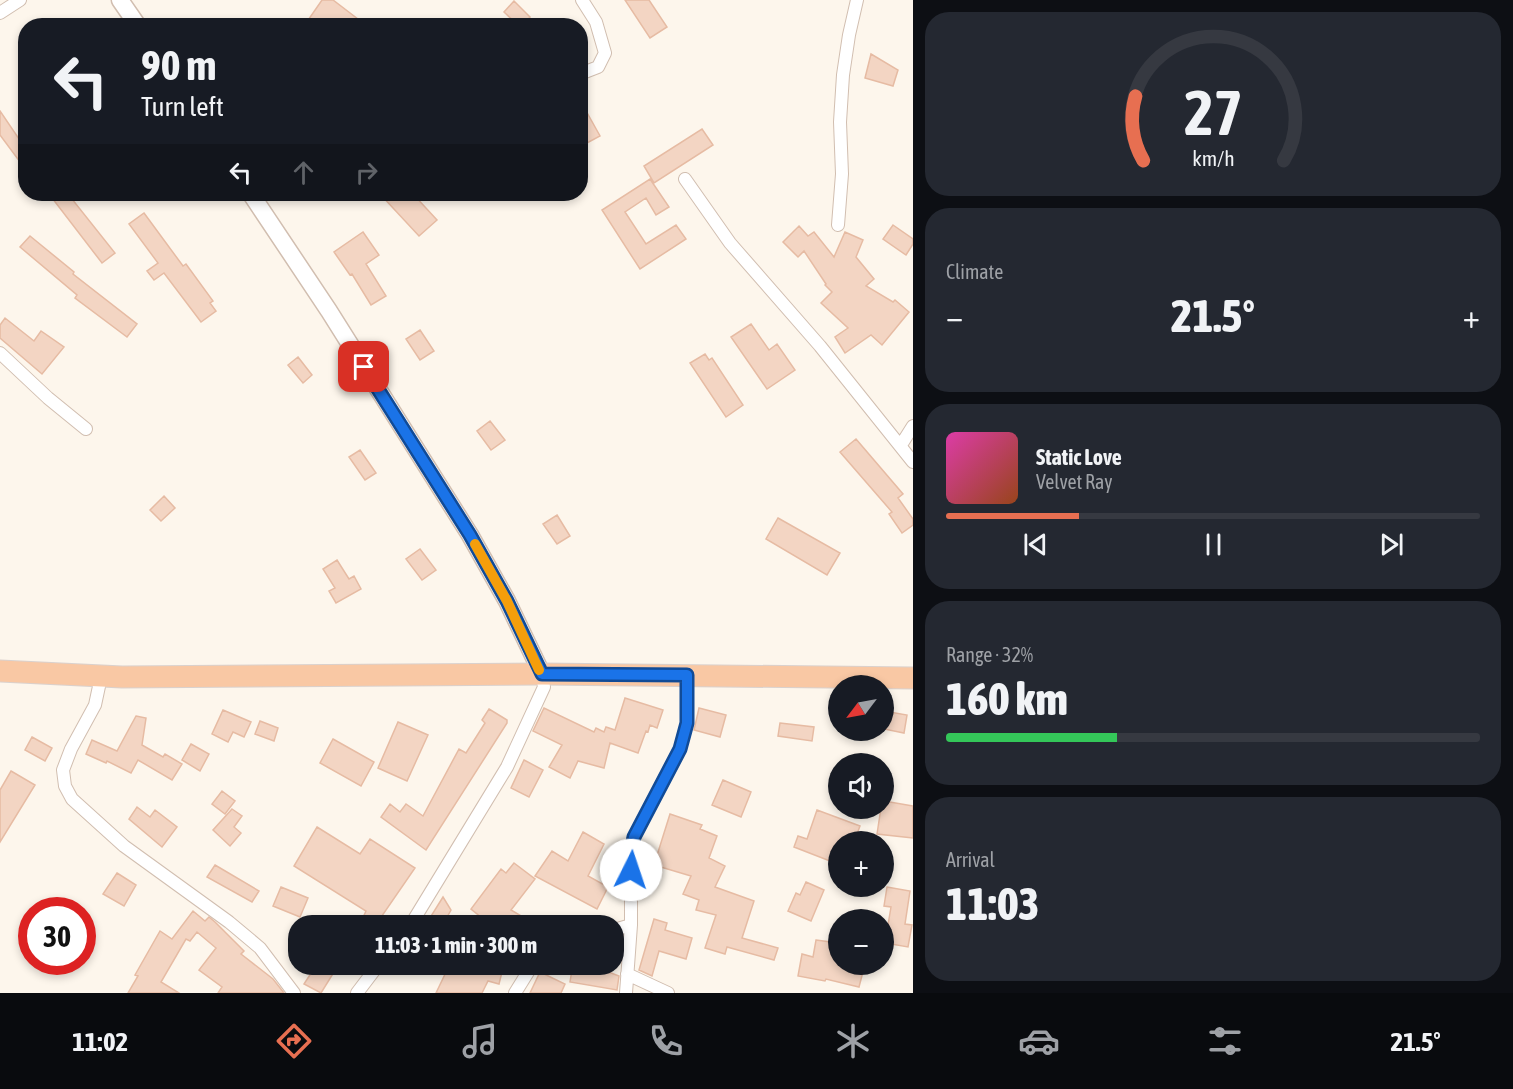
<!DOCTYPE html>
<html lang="en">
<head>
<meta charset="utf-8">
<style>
  body { margin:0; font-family:"Asap Condensed",sans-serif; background:#242831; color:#f1f3f6; height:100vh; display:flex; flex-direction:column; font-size:22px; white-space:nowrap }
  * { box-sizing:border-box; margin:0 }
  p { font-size:20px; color:#9ea1a6 }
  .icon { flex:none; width:33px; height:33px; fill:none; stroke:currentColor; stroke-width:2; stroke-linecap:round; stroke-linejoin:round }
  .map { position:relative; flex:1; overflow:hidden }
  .details { display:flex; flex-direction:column; gap:12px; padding:12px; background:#0d0f14; width:600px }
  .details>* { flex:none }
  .hud { position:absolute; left:18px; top:18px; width:570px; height:183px; border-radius:24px; box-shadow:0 3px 9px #0003; background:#171b24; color:#f1f3f6; overflow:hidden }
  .needle { width:39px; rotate:238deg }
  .controls { position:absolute; left:828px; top:675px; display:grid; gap:12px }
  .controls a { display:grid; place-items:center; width:66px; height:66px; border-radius:50%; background:#171b24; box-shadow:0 3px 9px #0003; font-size:30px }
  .speed { position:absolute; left:18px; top:897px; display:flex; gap:12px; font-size:30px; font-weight:700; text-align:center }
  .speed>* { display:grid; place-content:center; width:78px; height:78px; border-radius:50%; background:#171b24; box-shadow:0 3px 9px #0003; line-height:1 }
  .speed .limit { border:9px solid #d22; background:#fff; color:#111 }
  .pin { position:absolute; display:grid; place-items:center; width:51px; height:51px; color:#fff; margin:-26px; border-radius:12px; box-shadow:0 3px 9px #0006 }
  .me { position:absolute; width:66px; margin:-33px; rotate:4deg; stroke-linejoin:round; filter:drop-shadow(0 0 4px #0008) }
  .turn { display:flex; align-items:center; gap:21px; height:126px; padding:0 24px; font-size:27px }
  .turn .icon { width:78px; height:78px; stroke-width:2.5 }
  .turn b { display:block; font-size:42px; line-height:51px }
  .lanes { display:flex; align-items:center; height:57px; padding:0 24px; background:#0003; justify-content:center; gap:30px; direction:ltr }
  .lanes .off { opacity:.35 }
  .big { font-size:45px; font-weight:800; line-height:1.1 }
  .details .card { flex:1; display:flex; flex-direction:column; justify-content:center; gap:9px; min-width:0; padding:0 21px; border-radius:24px; background:#242831 }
  .details .dial { align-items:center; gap:0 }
  .dial svg { height:156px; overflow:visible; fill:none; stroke:#363941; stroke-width:7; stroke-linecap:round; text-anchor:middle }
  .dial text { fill:#f1f3f6; stroke:none }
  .song { display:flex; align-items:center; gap:18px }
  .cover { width:72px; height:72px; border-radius:9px; background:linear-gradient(135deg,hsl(320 70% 55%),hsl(20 70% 35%)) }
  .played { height:6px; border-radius:3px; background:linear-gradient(90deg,#e76f51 25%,#363941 25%) }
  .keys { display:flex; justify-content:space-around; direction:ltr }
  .heat { display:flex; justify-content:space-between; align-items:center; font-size:33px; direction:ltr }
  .charge { height:9px; border-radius:4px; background:linear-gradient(90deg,#34c759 32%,#363941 0) }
  .trip { position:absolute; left:288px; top:915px; width:336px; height:60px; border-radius:24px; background:#171b24; box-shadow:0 3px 9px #0003; font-weight:800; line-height:60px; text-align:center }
  .tab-bar { display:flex; height:96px; justify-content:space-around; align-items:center; background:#090b0e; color:#9ea1a6 }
  .tab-bar .icon { width:42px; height:42px }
  .tab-bar .on { color:#e76f51 }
  .tab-bar b { font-size:27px; color:#f1f3f6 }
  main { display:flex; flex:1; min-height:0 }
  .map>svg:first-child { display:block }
  .building { fill:#f3d5c3; stroke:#e6bba3; stroke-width:1.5 }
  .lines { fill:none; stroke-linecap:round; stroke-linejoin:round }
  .minor-casing { stroke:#d1beb0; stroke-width:14 }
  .tertiary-casing { stroke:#d1beb0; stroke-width:19 }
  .trunk-casing { stroke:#dad1cd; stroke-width:23 }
  .minor { stroke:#fff; stroke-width:12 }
  .tertiary { stroke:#fff; stroke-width:16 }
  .trunk { stroke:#f9c8a4; stroke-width:21 }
  .route-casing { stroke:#114b97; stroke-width:15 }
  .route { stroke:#1a73e8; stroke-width:10 }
  .slow { stroke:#f59e0b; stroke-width:10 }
</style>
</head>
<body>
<main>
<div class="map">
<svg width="913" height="993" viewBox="0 0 913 993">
  <rect width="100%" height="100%" fill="#fdf6ec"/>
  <path class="building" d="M322,0H333L367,26H304Z
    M625,0H649L667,27L650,38Z
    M514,1L530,17L522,26H519L504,12Z
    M871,54L898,70L893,86L865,78Z
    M580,100L600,136L587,143L580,131Z
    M0,111L19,139L26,135V170L0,135Z
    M702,129L713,145L654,183L644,166Z
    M650,179L669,207L656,215L646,198L625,212L646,244L676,225L686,239L640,269L602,210Z
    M49,194H68L115,253L102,263Z
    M380,194H413L437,220L419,236Z
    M144,213L183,266L186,264L213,301L210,303L216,311L201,322L164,273L154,280L147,271L158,263L129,224Z
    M893,225L913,239V244L906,255L883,239Z
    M799,226L808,236L814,232L834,257L845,232L863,240L856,257L874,279L866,286L893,302L895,300L909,312L882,345L871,335L845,353L835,337L848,328L821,303L832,292L825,285L826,284L804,251L798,257L783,242Z
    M363,232L379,255L366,264L386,296L371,305L352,274L350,275L334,252Z
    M30,236L74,272L73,274L137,324L127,337L75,298L77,295L20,247Z
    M5,318L34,341L41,331L64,347L42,374L0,338V325Z
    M751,324L769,350L777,344L795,370L767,389L731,337Z
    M420,330L434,351L420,360L406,339Z
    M705,354L709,360L712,358L743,405L726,417L690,363Z
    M298,357L312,375L303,383L288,365Z
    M490,421L505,440L491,450L477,431Z
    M856,439L903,494L898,498L913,519V525L902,533L889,514L892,512L840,452Z
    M360,450L376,473L365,480L349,457Z
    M164,496L175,508L161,521L150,510Z
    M557,515L570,536L557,544L543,524Z
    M778,518L840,553L827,575L766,539Z
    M420,549L436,570L422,580L406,559Z
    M337,560L349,579L354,576L361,589L336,603L329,591L335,588L323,569Z
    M625,698L663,710L657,728L650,725L648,732L646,731L638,753L610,743L604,768L578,761L570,778L549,767L562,745L533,731L544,708L594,732L596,728L604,732L606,727L615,730Z
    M699,708L726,715L720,737L694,730Z
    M489,709L507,720V723L426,850L381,817L390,804L400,812L406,804L423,816L459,749L466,753L485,723L482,720Z
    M223,710L251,722L244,737L233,732L228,742L212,734Z
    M884,711L907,715L904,733L884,729Z
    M136,716L146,718L142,745L163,757L165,754L182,764L172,780L138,760L131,773L107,761L106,763L86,754L92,740L117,751Z
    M260,721L278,728L274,741L255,734Z
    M398,722L428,735L407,781L378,768Z
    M780,723L814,727L812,741L778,736Z
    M32,737L52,748L45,761L25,750Z
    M333,739L374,762L361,786L320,763Z
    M191,744L209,754L200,771L182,760Z
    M524,760L543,770L529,797L511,788Z
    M11,771L35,785L0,842V790Z
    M723,780L751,792L741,817L712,805Z
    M222,791L235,801L225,814L212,804Z
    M884,801L913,806V838L877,834L881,808H884Z
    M137,807L150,817L155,810L177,827L162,847L129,819Z
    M232,809L242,816L234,827L241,833L230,846L213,830Z
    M817,810L860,826L854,842H838L837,849L835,848L830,861L794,847L798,836L807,839Z
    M670,814L702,825L700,829L717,836L709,858L725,866L715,887L754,901L742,938L778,948L774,960L727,947L725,954L705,948L716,915L696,910L699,900L683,894L691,876L654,865Z
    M317,827L360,854L370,839L415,868L375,926H359L366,911L294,866Z
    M583,832L604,844L588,876L608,887L597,909L535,876L552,851L568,861Z
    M514,863L535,879L511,910L538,926H492L471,909L501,869L506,873Z
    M215,865L259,891L252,902L207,877Z
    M117,873L136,885L124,906L103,894Z
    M806,882L824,890L811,921L788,911L796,893L800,895Z
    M281,887L308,898L300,917L273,906Z
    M887,887L910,891L905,924L912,925L908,947L885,943L891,907L884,906Z
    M443,897L451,910L442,926H435L428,921Z
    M193,911L205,921L209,917L215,922L244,951L241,954L273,979L284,993H218L222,987L199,970L216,948L197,932L190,941L186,939L161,982L179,993H128L138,976L135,975L160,931L172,939Z
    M654,919L667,923L665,930L692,938L686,959L659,951L652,976L639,970Z
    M816,940L838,943V964H865L859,987L826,979L825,981L798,976L802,954L813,957Z
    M317,964H339L321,993L304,984Z
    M457,964H504L499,984L488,981L482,993H436L448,968L455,972Z
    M573,964H604L603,970L619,976L617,990L570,982Z
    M540,972L565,984L561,993H530Z"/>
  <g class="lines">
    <g class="minor-casing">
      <path id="minor" d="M0,13L20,0
        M580,74L598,67L605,53L596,22L582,0
        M685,179L730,243L820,346L913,462
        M838,225L842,174L840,122L843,75L849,35L857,0
        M0,353L48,398L86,429
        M901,445L913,426
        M101,677L95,705L71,749L63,770L65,786L72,799L124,846L229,922L260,948L294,993
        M410,926L507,767L544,687L542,674
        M614,930L631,925
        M627,974L668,993
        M357,993L379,964
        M515,993L533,964
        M626,993L631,925V852L634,837L680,749L687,723V675"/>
    </g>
    <g class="tertiary-casing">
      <path id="tertiary" d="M120,0L138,26
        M251,194L329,311L470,535L507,601L542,674"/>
    </g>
    <g class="trunk-casing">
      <path id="trunk" d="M0,671L122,677L542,674L913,678"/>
    </g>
    <use href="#minor" class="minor"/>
    <use href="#tertiary" class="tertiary"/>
    <use href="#trunk" class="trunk"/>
  </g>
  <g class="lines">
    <g class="route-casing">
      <path id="route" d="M364,367L470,535L507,601L542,674L687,675V723L680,749L634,837L631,852V870"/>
    </g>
    <use href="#route" class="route"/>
    <path class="slow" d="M475,544L507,601L539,670"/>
  </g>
</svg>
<div class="controls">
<a><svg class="needle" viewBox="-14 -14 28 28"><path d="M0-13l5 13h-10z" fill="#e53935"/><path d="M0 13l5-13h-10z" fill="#9ea1a6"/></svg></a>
<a><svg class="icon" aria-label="sound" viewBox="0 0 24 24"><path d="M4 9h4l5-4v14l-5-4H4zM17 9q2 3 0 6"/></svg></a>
<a>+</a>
<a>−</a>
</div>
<div class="speed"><div class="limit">30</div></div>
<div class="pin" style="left:364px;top:367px;background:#d93025"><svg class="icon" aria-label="arrive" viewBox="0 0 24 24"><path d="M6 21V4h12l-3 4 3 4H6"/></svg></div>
<svg class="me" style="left:631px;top:870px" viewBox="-20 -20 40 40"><circle r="19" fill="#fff"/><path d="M0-13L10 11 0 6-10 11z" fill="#1a73e8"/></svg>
<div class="trip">11:03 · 1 min · 300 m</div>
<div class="hud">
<div class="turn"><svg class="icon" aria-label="left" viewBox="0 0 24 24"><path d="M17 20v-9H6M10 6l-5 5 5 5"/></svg><div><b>90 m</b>Turn left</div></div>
<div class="lanes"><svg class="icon" aria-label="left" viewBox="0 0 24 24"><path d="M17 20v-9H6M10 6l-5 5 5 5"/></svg><svg class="icon off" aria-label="ahead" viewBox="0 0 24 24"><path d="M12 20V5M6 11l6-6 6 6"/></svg><svg class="icon off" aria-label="right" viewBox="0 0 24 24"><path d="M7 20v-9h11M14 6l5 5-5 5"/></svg></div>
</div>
</div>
<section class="details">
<div class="card dial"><svg viewBox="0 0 100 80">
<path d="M14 69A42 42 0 1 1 86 69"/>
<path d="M14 69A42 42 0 0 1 10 36" stroke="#e76f51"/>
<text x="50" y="56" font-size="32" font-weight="700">27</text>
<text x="50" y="72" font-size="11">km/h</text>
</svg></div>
<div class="card"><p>Climate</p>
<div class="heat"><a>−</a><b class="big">21.5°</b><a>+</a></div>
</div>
<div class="card">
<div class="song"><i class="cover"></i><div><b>Static Love</b><p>Velvet Ray</p></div></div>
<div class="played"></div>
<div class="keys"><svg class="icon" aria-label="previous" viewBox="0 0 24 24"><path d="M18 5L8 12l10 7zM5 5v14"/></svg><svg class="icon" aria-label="pause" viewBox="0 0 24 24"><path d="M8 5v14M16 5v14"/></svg><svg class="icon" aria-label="next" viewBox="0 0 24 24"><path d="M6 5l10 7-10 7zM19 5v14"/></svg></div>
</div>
<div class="card"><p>Range · 32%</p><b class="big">160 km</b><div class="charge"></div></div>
<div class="card"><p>Arrival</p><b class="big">11:03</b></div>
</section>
</main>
<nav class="tab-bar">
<b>11:02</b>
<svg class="icon on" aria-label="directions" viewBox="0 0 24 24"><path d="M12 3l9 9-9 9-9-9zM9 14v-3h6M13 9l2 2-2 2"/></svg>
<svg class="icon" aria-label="music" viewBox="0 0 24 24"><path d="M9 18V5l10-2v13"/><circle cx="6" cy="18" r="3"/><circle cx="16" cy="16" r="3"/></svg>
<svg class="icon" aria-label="phone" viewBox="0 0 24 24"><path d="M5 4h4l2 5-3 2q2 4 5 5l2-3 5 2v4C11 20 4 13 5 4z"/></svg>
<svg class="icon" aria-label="climate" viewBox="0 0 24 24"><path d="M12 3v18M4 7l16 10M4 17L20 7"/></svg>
<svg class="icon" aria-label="car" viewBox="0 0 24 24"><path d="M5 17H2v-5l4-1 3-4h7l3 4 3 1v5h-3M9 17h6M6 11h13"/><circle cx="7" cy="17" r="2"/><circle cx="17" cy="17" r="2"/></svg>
<svg class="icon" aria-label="filters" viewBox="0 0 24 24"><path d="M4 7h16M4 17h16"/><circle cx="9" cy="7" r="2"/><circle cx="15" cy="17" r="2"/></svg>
<b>21.5°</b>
</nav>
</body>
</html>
